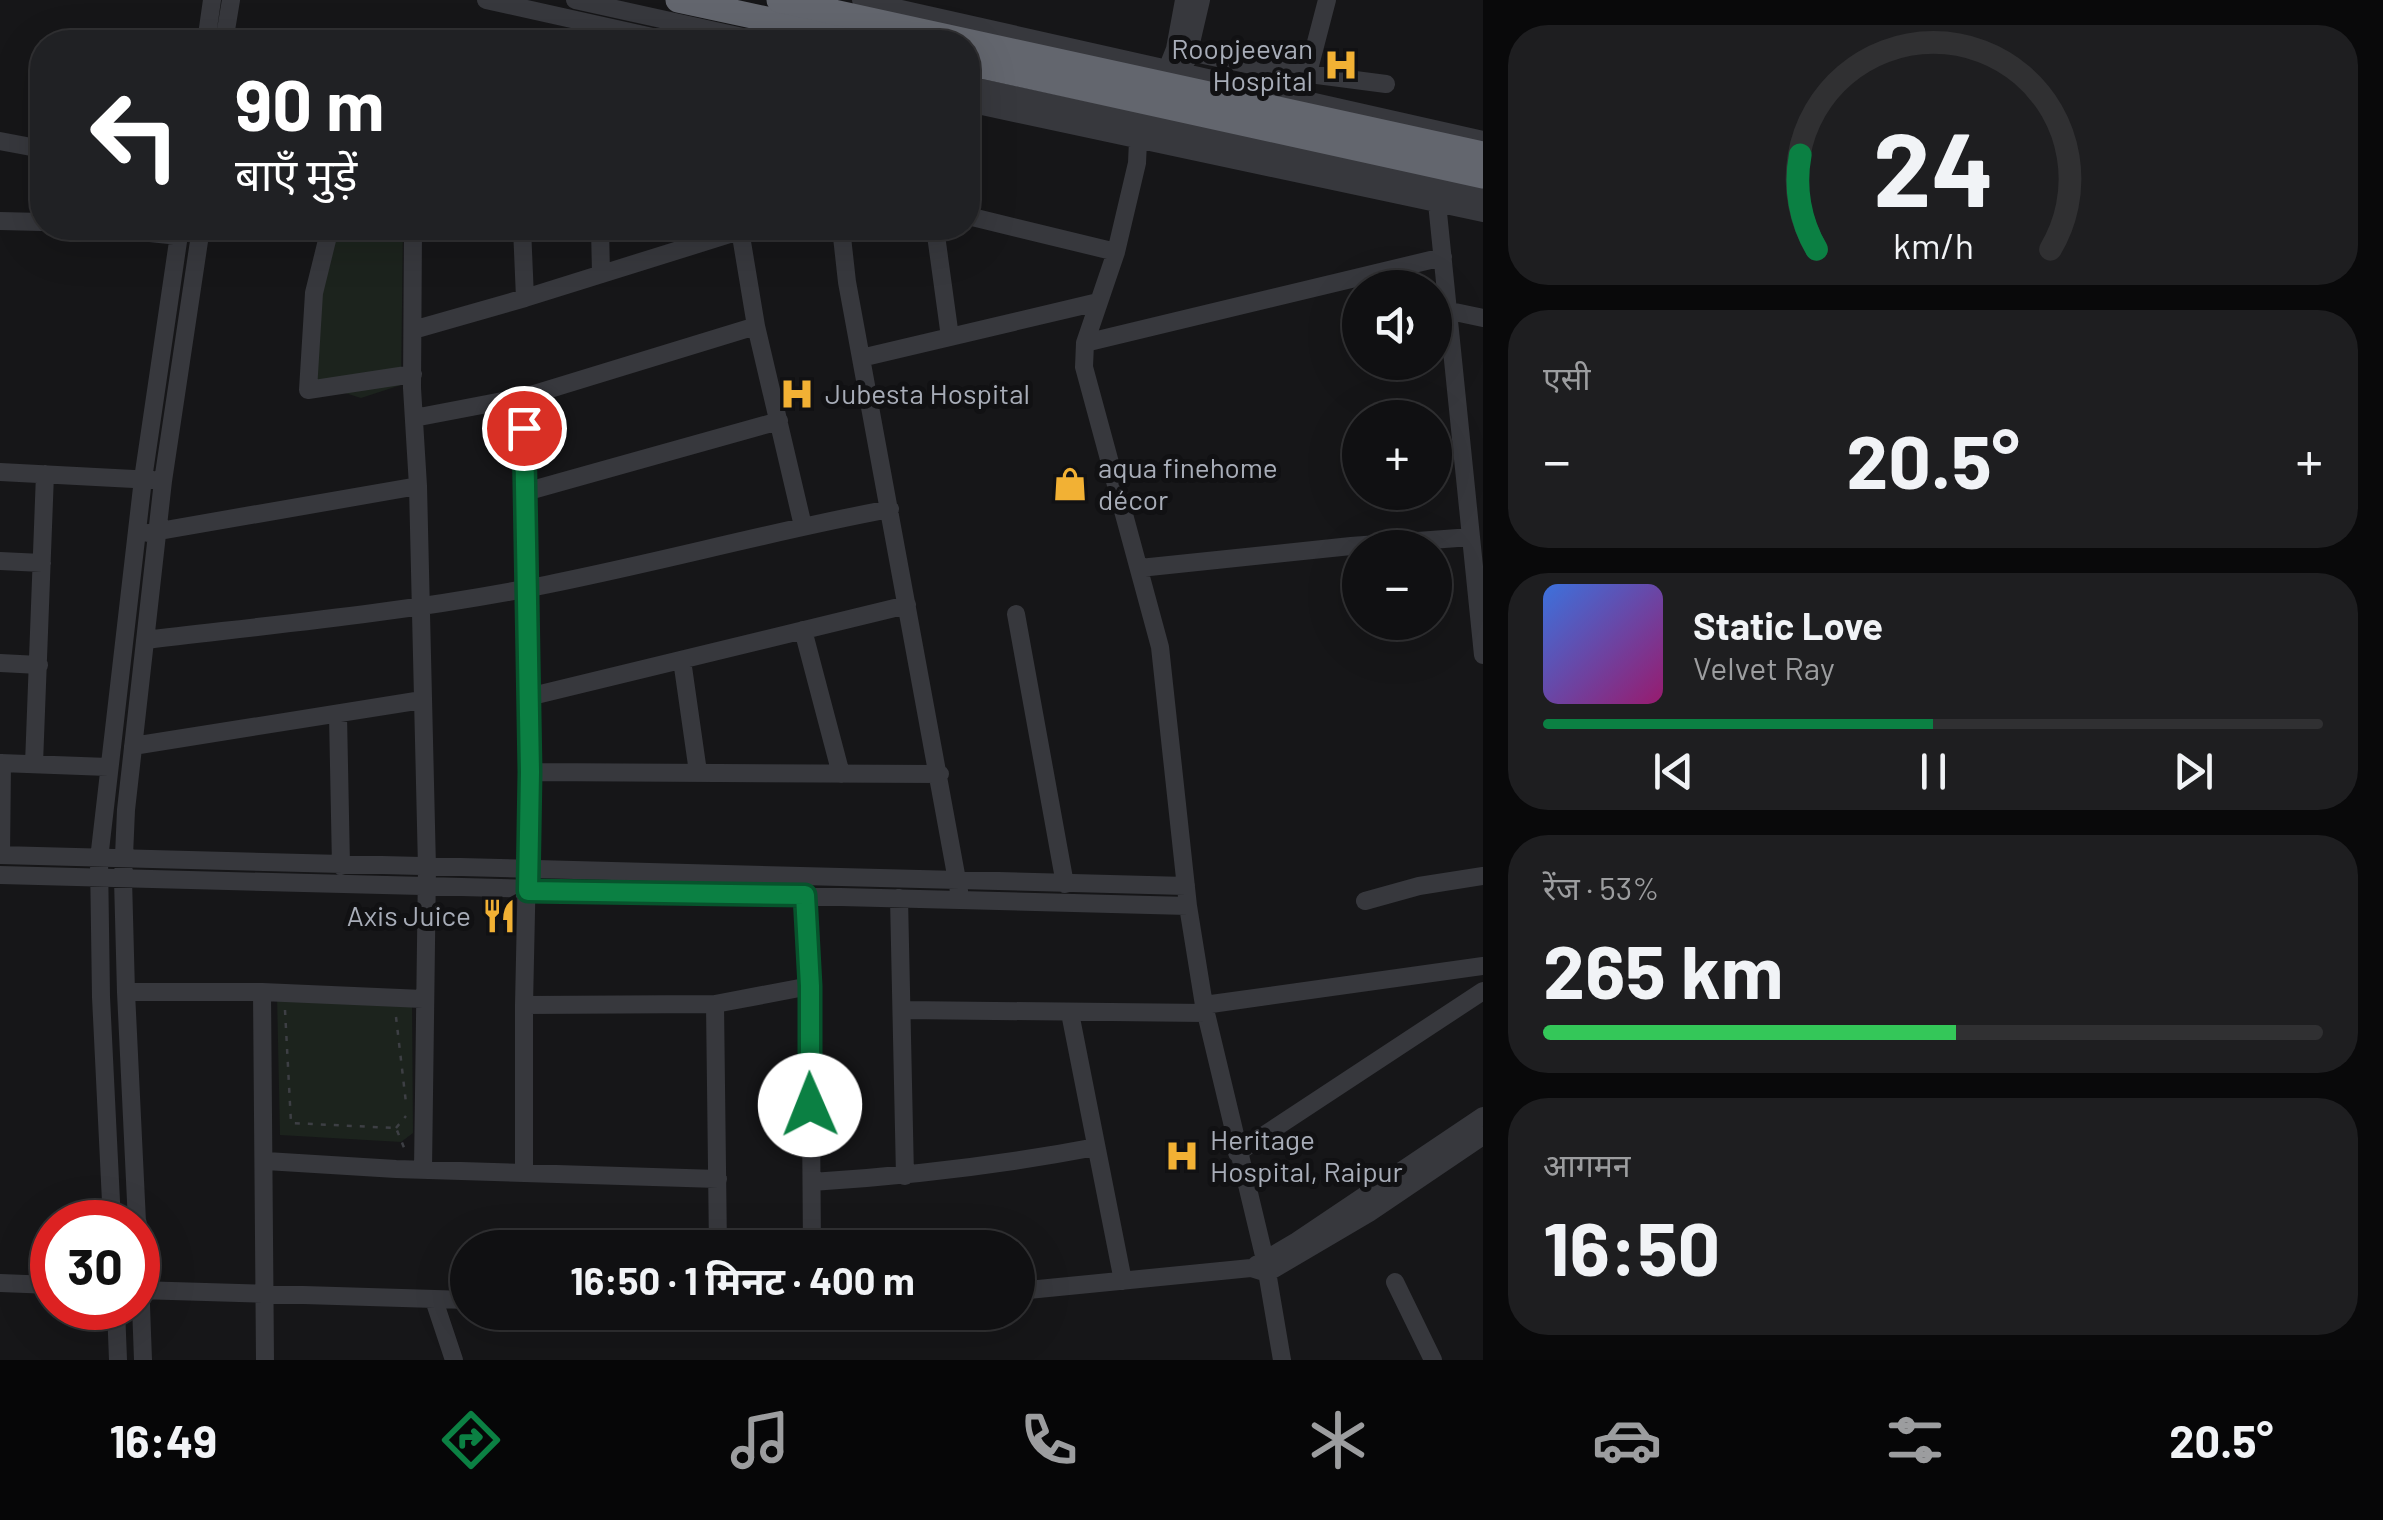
<!DOCTYPE html>
<html lang="hi">
<head>
<meta charset="utf-8">
<style>
  body { margin:0; font-family:Barlow,"Noto Sans Devanagari",sans-serif; background:#1e1e20; color:#f1f3f6; height:100vh; display:flex; flex-direction:column; font-size:38px; white-space:nowrap }
  * { box-sizing:border-box; margin:0 }
  p { font-size:32px; color:#9c9d9f }
  .icon { flex:none; width:55px; height:55px; fill:none; stroke:currentColor; stroke-width:2; stroke-linecap:round; stroke-linejoin:round }
  .map { position:relative; flex:1; overflow:hidden }
  .sheet { display:flex; flex-direction:column; gap:25px; padding:25px; background:#09090a; width:900px }
  .sheet>* { flex:none }
  .hud { position:absolute; left:30px; top:30px; width:950px; height:210px; border-radius:40px; box-shadow:0 10px 40px #0002,0 0 0 2px #303032; background:#202124; color:#fff; overflow:hidden }
  .tools { position:absolute; left:1342px; top:270px; display:grid; gap:20px }
  .tools a { display:grid; place-items:center; width:110px; height:110px; border-radius:50%; background:#101012; box-shadow:0 10px 40px #0002,0 0 0 2px #303032; font-size:50px }
  .speed { position:absolute; left:30px; top:1200px; display:flex; gap:20px; font-size:50px; font-weight:700; text-align:center }
  .speed>* { display:grid; place-content:center; width:130px; height:130px; border-radius:50%; background:#101012; box-shadow:0 10px 40px #0002,0 0 0 2px #303032; line-height:1 }
  .speed .limit { border:15px solid #d22; background:#fff; color:#111 }
  .pin { position:absolute; display:grid; place-items:center; width:85px; height:85px; color:#fff; margin:-42px; border:5px solid #fff; border-radius:50%; box-shadow:0 2px 10px #0007 }
  .me { position:absolute; width:110px; margin:-55px; rotate:359deg; stroke-linejoin:round; filter:drop-shadow(0 0 8px #0008) }
  .turn { display:flex; align-items:center; gap:35px; height:210px; padding:0 40px; font-size:45px }
  .turn .icon { width:130px; height:130px; stroke-width:2.5 }
  .turn b { display:block; font-size:70px; line-height:85px }
  .big { font-size:75px; font-weight:700; line-height:1.1 }
  .sheet .tile { flex:1; display:flex; flex-direction:column; justify-content:center; gap:15px; min-width:0; padding:0 35px; border-radius:40px; background:#1e1e20 }
  .sheet .dial { align-items:center; gap:0 }
  .dial svg { height:260px; overflow:visible; fill:none; stroke:#303032; stroke-width:7; stroke-linecap:round; text-anchor:middle }
  .dial text { fill:#f1f3f6; stroke:none }
  .song { display:flex; align-items:center; gap:30px }
  .cover { width:120px; height:120px; border-radius:15px; background:linear-gradient(135deg,hsl(220 70% 55%),hsl(320 70% 35%)) }
  .played { height:10px; border-radius:5px; background:linear-gradient(90deg,#0b8043 50%,#303032 50%) }
  .keys { display:flex; justify-content:space-around; direction:ltr }
  .heat { display:flex; justify-content:space-between; align-items:center; font-size:55px; direction:ltr }
  .charge { height:15px; border-radius:8px; background:linear-gradient(90deg,#34c759 53%,#303032 0) }
  .trip { position:absolute; left:450px; top:1230px; width:585px; height:100px; border-radius:50px; background:#101012; box-shadow:0 10px 40px #0002,0 0 0 2px #303032; font-weight:700; line-height:100px; text-align:center }
  .menu { display:flex; height:160px; justify-content:space-around; align-items:center; background:#060607; color:#9c9d9f }
  .menu .icon { width:70px; height:70px }
  .menu .current { color:#0b8043 }
  .menu b { font-size:45px; color:#f1f3f6 }
  main { display:flex; flex:1; min-height:0 }
  .map>svg:first-child { display:block }
  .green { fill:#1c231d }
  .lines { fill:none; stroke-linecap:round; stroke-linejoin:round }
  .path { stroke:#3d3f44; stroke-width:2.5; stroke-dasharray:5 8; stroke-linecap:butt }
  .minor { stroke:#37383d; stroke-width:18 }
  .highway { stroke:#63666e; stroke-width:25 }
  .highway-bridge { stroke:#63666e; stroke-width:25 }
  .route-casing { stroke:#07532c; stroke-width:25 }
  .route { stroke:#0b8043; stroke-width:18 }
  .labels { text-anchor:middle; stroke-width:10; stroke-linejoin:round; paint-order:stroke }
  .poi-label { font-size:28px; fill:#a8adb8; stroke:#111113; text-anchor:start }
</style>
</head>
<body>
<main>
<div class="map">
<svg width="1483" height="1360" viewBox="0 0 1483 1360">
  <rect width="100%" height="100%" fill="#161618"/>
  <path class="green" d="M331,228H403L401,385L361,398L326,387L304,369Z
    M277,995L412,1000L413,1133L401,1142L280,1135Z"/>
  <g class="lines">
    <path class="path" d="M285,1010L291,1123L396,1128L405,1150
      M396,1017L406,1103
      M396,1128L406,1116"/>
    <path class="minor" d="M486,0L675,42
      M575,0L765,42
      M861,0L1483,140
      M1184,0L1175,49L1138,141L1137,163L1116,252L1085,343L1084,367L1160,647L1188,906L1204,1005L1265,1260L1282,1360
      M206,42L212,0
      M224,42L231,0
      M1175,49L1270,69L1386,84
      M1187,60L1201,0
      M1308,73L1327,0
      M968,85L1483,195
      M968,103L1483,213
      M0,141L42,149
      M1437,203L1483,655
      M968,216L1116,252
      M0,221L42,222
      M101,228L179,236
      M330,228L314,293L308,390L413,374
      M413,228L412,388L418,486L427,868L423,1170
      M522,228L525,298
      M600,228L601,274
      M841,228L847,282L959,891
      M935,228L950,337
      M740,230L756,326L803,526
      M1450,311L1483,318
      M413,330L525,298L749,228
      M1085,343L1443,257
      M861,358L1098,302
      M524,397L529,772L940,774
      M414,418L524,397L756,326
      M0,472L153,480
      M525,492L779,421
      M148,533L418,486
      M0,561L42,563
      M1140,568L1351,546L1471,537
      M1016,614L1065,884
      M803,630L841,774
      M145,640C271,625 398,613 524,589C646,566 767,532 890,509
      M682,660L698,772
      M0,663L39,665
      M528,697L907,605
      M338,715L341,866
      M133,746L422,700
      M0,763L108,767
      M34,764L45,474
      M0,855L1186,886
      M1,855L2,763
      M0,875L1188,906
      M805,895L810,986L812,1248
      M899,898L905,1176
      M1365,901L1419,886L1483,876
      M126,992H262L423,999
      M262,992L265,1360
      M715,1004L810,986
      M524,1005L529,772
      M1204,1005L1483,966
      M903,1010L1206,1013
      M1070,1013L1123,1281
      M1237,1153L1483,991
      M266,1161L396,1169L718,1179
      M524,1172V1005L715,1004L718,1248
      M812,1182C908,1176 1002,1165 1096,1147
      M112,1222L101,997L99,859L143,479L180,228
      M137,1222L126,992L123,879L126,810L163,481L201,228
      M138,1223L143,1360
      M1256,1265L1297,1241L1483,1116
      M1395,1282L1433,1360
      M0,1283L52,1285
      M138,1290L468,1300
      M1018,1291L1251,1268L1267,1273L1369,1213L1483,1136
      M434,1300L454,1360
      M116,1308L118,1360"/>
    <path class="highway" d="M678,0L874,42"/>
    <path class="highway-bridge" d="M779,0L1483,154
      M968,63L1483,176"/>
  </g>
  <g class="lines">
    <g class="route-casing">
      <path id="route" d="M524,428L530,772L528,891L805,895L810,986V1105"/>
    </g>
    <use href="#route" class="route"/>
  </g>
  <defs>
    <g id="hospital-bare" transform="scale(2.7)"><path d="M-5-5h3v3.5h4V-5h3V5h-3V1.5h-4V5h-3Z" fill="#f2b134" stroke="#111113" stroke-width="2.5" paint-order="stroke"/></g>
    <g id="shop-bare" transform="scale(2.7)"><path d="M-5-2.5h2.3a2.7 3.5 0 0 1 5.4 0H5L5.5 6h-11ZM-1.5-2.5h3a1.5 2.3 0 0 0-3 0Z" fill="#f2b134" stroke="#111113" stroke-width="2.5" paint-order="stroke"/></g>
    <g id="restaurant-bare" transform="scale(2.7)"><path d="M-5-6h1v4h1v-4h1v4h1v-4h1v5L-1.5 .5V6h-2V.5L-5-1ZM5-6V6H3V1.5H1.5Q1.5-4 5-6Z" fill="#f2b134" stroke="#111113" stroke-width="2.5" paint-order="stroke"/></g>
  </defs>
  <g fill-rule="evenodd">
    <use href="#hospital-bare" x="1341" y="65"/>
    <use href="#hospital-bare" x="797" y="394"/>
    <use href="#shop-bare" x="1070" y="484"/>
    <use href="#restaurant-bare" x="499" y="916"/>
    <use href="#hospital-bare" x="1182" y="1156"/>
  </g>
  <g class="labels">
    <g class="poi-label">
      <text x="1313" y="59" text-anchor="end">Roopjeevan<tspan x="1313" dy="32">Hospital</tspan></text>
      <text x="825" y="404">Jubesta Hospital</text>
      <text x="1098" y="478">aqua finehome<tspan x="1098" dy="32">décor</tspan></text>
      <text x="471" y="926" text-anchor="end">Axis Juice</text>
      <text x="1210" y="1150">Heritage<tspan x="1210" dy="32">Hospital, Raipur</tspan></text>
    </g>
  </g>
</svg>
<div class="tools">
<a><svg class="icon" aria-label="sound" viewBox="0 0 24 24"><path d="M4 9h4l5-4v14l-5-4H4zM17 9q2 3 0 6"/></svg></a>
<a>+</a>
<a>−</a>
</div>
<div class="speed"><div class="limit">30</div></div>
<div class="pin" style="left:524px;top:428px;background:#d93025"><svg class="icon" aria-label="arrive" viewBox="0 0 24 24"><path d="M6 21V4h12l-3 4 3 4H6"/></svg></div>
<svg class="me" style="left:810px;top:1105px" viewBox="-20 -20 40 40"><circle r="19" fill="#fff"/><path d="M0-13L10 11 0 6-10 11z" fill="#0b8043"/></svg>
<div class="trip">16:50 · 1 मिनट · 400 m</div>
<div class="hud">
<div class="turn"><svg class="icon" aria-label="left" viewBox="0 0 24 24"><path d="M17 20v-9H6M10 6l-5 5 5 5"/></svg><div><b>90 m</b>बाएँ मुड़ें</div></div>
</div>
</div>
<section class="sheet">
<div class="tile dial"><svg viewBox="0 0 100 80">
<path d="M14 69A42 42 0 1 1 86 69"/>
<path d="M14 69A42 42 0 0 1 9 40" stroke="#0b8043"/>
<text x="50" y="56" font-size="32" font-weight="700">24</text>
<text x="50" y="72" font-size="11">km/h</text>
</svg></div>
<div class="tile"><p>एसी</p>
<div class="heat"><a>−</a><b class="big">20.5°</b><a>+</a></div>
</div>
<div class="tile">
<div class="song"><i class="cover"></i><div><b>Static Love</b><p>Velvet Ray</p></div></div>
<div class="played"></div>
<div class="keys"><svg class="icon" aria-label="previous" viewBox="0 0 24 24"><path d="M18 5L8 12l10 7zM5 5v14"/></svg><svg class="icon" aria-label="pause" viewBox="0 0 24 24"><path d="M8 5v14M16 5v14"/></svg><svg class="icon" aria-label="next" viewBox="0 0 24 24"><path d="M6 5l10 7-10 7zM19 5v14"/></svg></div>
</div>
<div class="tile"><p>रेंज · 53%</p><b class="big">265 km</b><div class="charge"></div></div>
<div class="tile"><p>आगमन</p><b class="big">16:50</b></div>
</section>
</main>
<nav class="menu">
<b>16:49</b>
<svg class="icon current" aria-label="directions" viewBox="0 0 24 24"><path d="M12 3l9 9-9 9-9-9zM9 14v-3h6M13 9l2 2-2 2"/></svg>
<svg class="icon" aria-label="music" viewBox="0 0 24 24"><path d="M9 18V5l10-2v13"/><circle cx="6" cy="18" r="3"/><circle cx="16" cy="16" r="3"/></svg>
<svg class="icon" aria-label="phone" viewBox="0 0 24 24"><path d="M5 4h4l2 5-3 2q2 4 5 5l2-3 5 2v4C11 20 4 13 5 4z"/></svg>
<svg class="icon" aria-label="climate" viewBox="0 0 24 24"><path d="M12 3v18M4 7l16 10M4 17L20 7"/></svg>
<svg class="icon" aria-label="car" viewBox="0 0 24 24"><path d="M5 17H2v-5l4-1 3-4h7l3 4 3 1v5h-3M9 17h6M6 11h13"/><circle cx="7" cy="17" r="2"/><circle cx="17" cy="17" r="2"/></svg>
<svg class="icon" aria-label="filters" viewBox="0 0 24 24"><path d="M4 7h16M4 17h16"/><circle cx="9" cy="7" r="2"/><circle cx="15" cy="17" r="2"/></svg>
<b>20.5°</b>
</nav>
</body>
</html>
